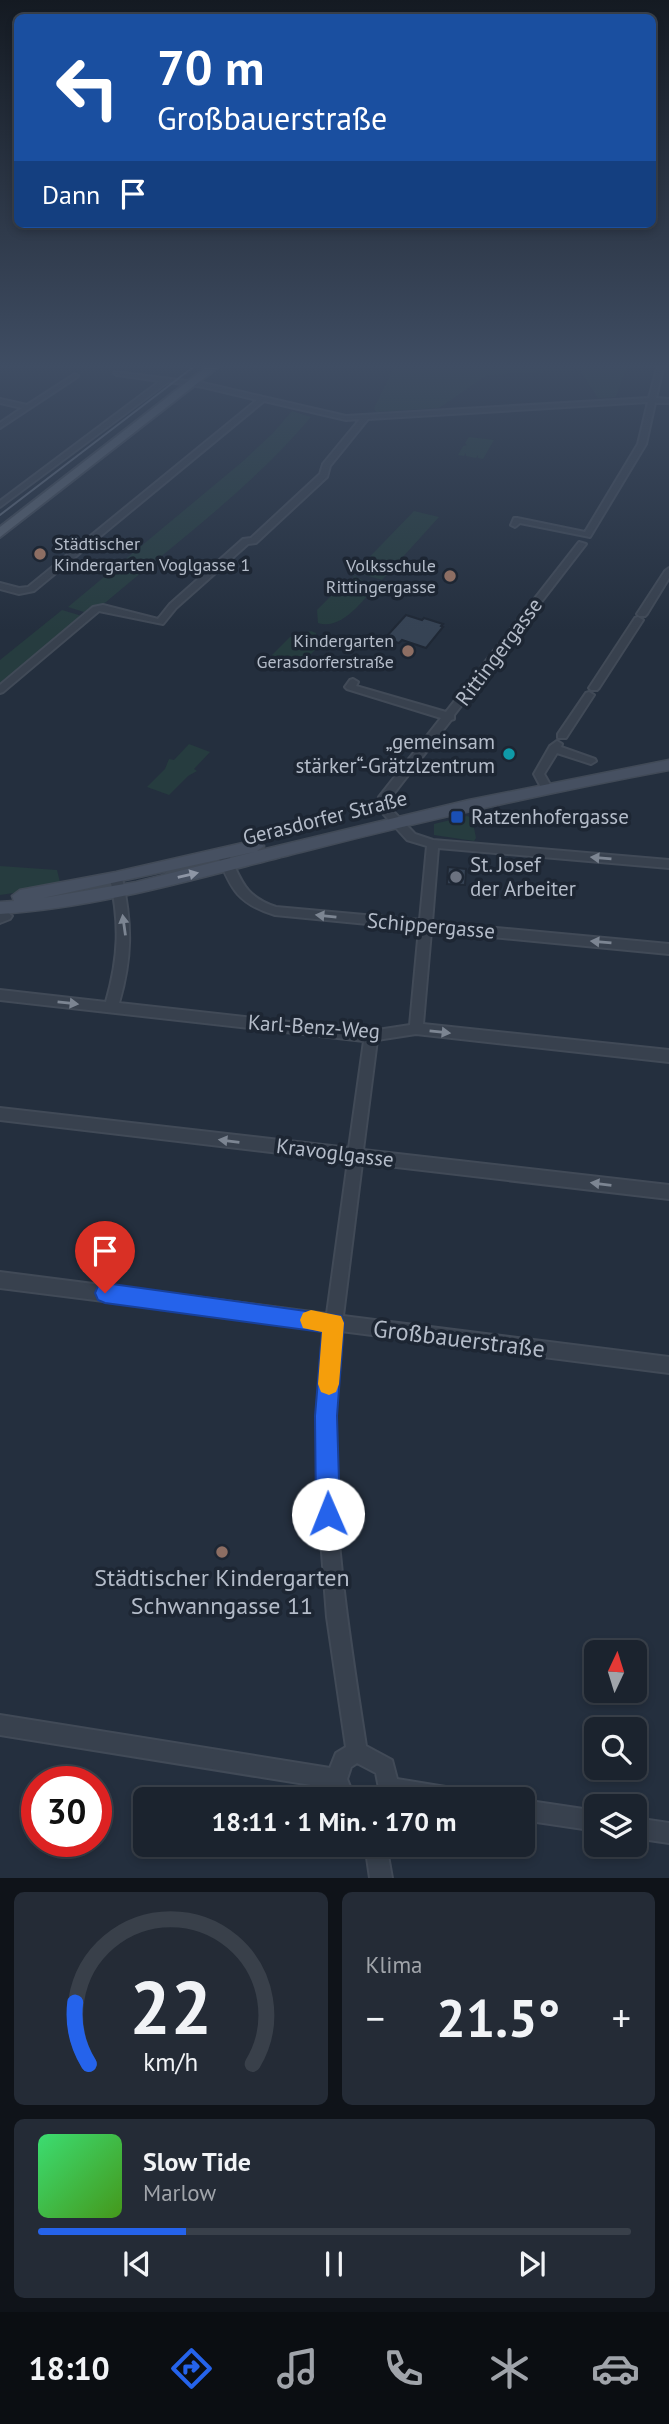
<!DOCTYPE html>
<html lang="de">
<head>
<meta charset="utf-8">
<style>
  body { margin:0; font-family:"PT Sans",sans-serif; background:#242b36; color:#f1f3f6; height:100vh; display:flex; flex-direction:column; font-size:26px; white-space:nowrap }
  * { box-sizing:border-box; margin:0 }
  p { font-size:23px; color:#a0a4aa }
  .icon { flex:none; width:38px; height:38px; fill:none; stroke:currentColor; stroke-width:2; stroke-linecap:round; stroke-linejoin:round }
  .map { position:relative; height:1878px; overflow:hidden }
  .sheet { display:flex; flex-direction:column; gap:14px; padding:14px; background:#0f1319; flex:1 }
  .sheet>* { flex:none }
  .top-card { position:absolute; left:14px; top:14px; width:642px; height:214px; border-radius:10px; box-shadow:0 4px 10px #0003,0 0 0 2px #39404a; background:#1a4fa0; color:#fff; overflow:hidden }
  .needle { width:46px; rotate:4deg }
  .buttons { position:absolute; left:584px; top:1640px; display:grid; gap:14px }
  .buttons a { display:grid; place-items:center; width:63px; height:63px; border-radius:10px; background:#1b232e; box-shadow:0 4px 10px #0003,0 0 0 2px #39404a; font-size:35px }
  .speed { position:absolute; left:21px; top:1766px; display:flex; gap:14px; font-size:35px; font-weight:700; text-align:center }
  .speed>* { display:grid; place-content:center; width:91px; height:91px; border-radius:50%; background:#1b232e; box-shadow:0 4px 10px #0003,0 0 0 2px #39404a; line-height:1 }
  .speed .limit { border:10px solid #d22; background:#fff; color:#111 }
  .pin { position:absolute; display:grid; place-items:center; width:60px; height:60px; color:#fff; margin:-72px -30px; border-radius:50% 50% 50% 0; rotate:-45deg; box-shadow:0 0 7px #0007 }
  .pin .icon { rotate:45deg }
  .me { position:absolute; width:77px; margin:-38px; rotate:359deg; stroke-linejoin:round; filter:drop-shadow(0 0 5px #0008) }
  .turn { display:flex; align-items:center; gap:24px; height:147px; padding:0 28px; font-size:32px }
  .turn .icon { width:91px; height:91px; stroke-width:2.5 }
  .turn b { display:block; font-size:49px; line-height:60px }
  .then { display:flex; align-items:center; height:66px; padding:0 28px; background:#0003; gap:14px; font-size:26px }
  .big { font-size:52px; font-weight:700; line-height:1.1 }
  .sheet .tile { flex:1; display:flex; flex-direction:column; justify-content:center; gap:10px; min-width:0; padding:0 24px; border-radius:10px; background:#242b36 }
  .sheet .dial { align-items:center; gap:0 }
  .dial svg { height:182px; overflow:visible; fill:none; stroke:#39404a; stroke-width:7; stroke-linecap:round; text-anchor:middle }
  .dial text { fill:#f1f3f6; stroke:none }
  .song { display:flex; align-items:center; gap:21px }
  .cover { width:84px; height:84px; border-radius:10px; background:linear-gradient(135deg,hsl(140 70% 55%),hsl(100 70% 35%)) }
  .played { height:7px; border-radius:4px; background:linear-gradient(90deg,#2563eb 25%,#39404a 25%) }
  .keys { display:flex; justify-content:space-around; direction:ltr }
  .heat { display:flex; justify-content:space-between; align-items:center; font-size:38px; direction:ltr }
  .sheet .tiles { flex:1; display:grid; gap:14px; grid-template-columns:1fr 1fr }
  .tile:last-child { grid-column:span 2 }
  .trip { position:absolute; left:133px; top:1787px; width:402px; height:70px; border-radius:10px; background:#1b232e; box-shadow:0 4px 10px #0003,0 0 0 2px #39404a; font-weight:700; line-height:70px; text-align:center }
  .dock { display:flex; height:112px; justify-content:space-around; align-items:center; background:#0b0e12; color:#a0a4aa }
  .dock .icon { width:49px; height:49px }
  .dock .selected { color:#2563eb }
  .dock b { font-size:32px; color:#f1f3f6 }
  .map>svg:first-child { display:block }
  .green { fill:#263c3f }
  .building { fill:#364354; stroke:#1f2835; stroke-width:2 }
  .lines { fill:none; stroke-linecap:round; stroke-linejoin:round }
  .street-casing { stroke:#414a57; stroke-width:4 }
  .secondary-casing { stroke:#414a57; stroke-width:3 }
  .primary-casing { stroke:#414a57; stroke-width:4 }
  .street { fill:#38414e; fill-rule:evenodd }
  .secondary { fill:#465061; fill-rule:evenodd }
  .primary { fill:#56606e; fill-rule:evenodd }
  .tram { stroke:#5a6575; stroke-width:2 }
  .oneway { fill:#7c8592 }
  .oneway2 { fill:#8e96a5 }
  .route { fill:#2563eb; stroke:#184099; stroke-width:2 }
  .slow { fill:#f59e0b }
  .education-dot { fill:#8d6e63; stroke:#1d2633; stroke-width:2.5 }
  .culture-dot { fill:#0f9aa8; stroke:#1d2633; stroke-width:2.5 }
  .transit-dot { fill:#1a4fb4; stroke:#1d2633; stroke-width:2.5 }
  .worship-dot { fill:#6b7280; stroke:#1d2633; stroke-width:2.5 }
  .labels { text-anchor:middle; stroke-width:7; stroke-linejoin:round; paint-order:stroke }
  .far-poi-label { font-size:18px; fill:#b4bcc9; stroke:#1d2633; text-anchor:end }
  .street-label { font-size:21px; fill:#b4bcc9; stroke:#1d2633 }
  .poi-label { font-size:21px; fill:#b4bcc9; stroke:#1d2633; text-anchor:start }
  .near-street-label { font-size:24px; fill:#b4bcc9; stroke:#1d2633 }
  .near-poi-label { font-size:24px; fill:#b4bcc9; stroke:#1d2633 }
</style>
</head>
<body>
<div class="map">
<svg width="669" height="1878" viewBox="0 0 669 1878">
  <rect width="100%" height="100%" fill="#242f3e"/>
  <path class="green" d="M394,368H626L616,397L598,398L579,369L487,375L439,408L376,412L374,408Z
    M292,411L311,417C252,487 176,543 106,602L87,613L68,607L242,462L273,433Z
    M469,437L494,440L483,459L478,458V455L476,458L466,456V453L464,456L458,455L463,446L467,445L465,443Z
    M414,511L439,517L382,580L355,572Z
    M353,575L364,581L379,583C364,598 343,631 318,623L317,610L343,584L347,585L354,577Z
    M62,610L82,616L0,686V660Z
    M311,631L316,633L318,647L297,668L268,659L290,637Z
    M189,744L210,752L194,769L197,771L188,776L169,795L147,787L165,769L169,759L174,760Z
    M467,816L472,818L476,838L474,841L434,835V824Z
    M0,866L57,870L61,886L0,895Z"/>
  <path class="building" d="M406,615L422,620L424,618L443,624L441,626L443,627L426,648L402,640L399,643L389,640L386,637Z
    M448,867L466,869L465,885L447,884Z"/>
  <g class="lines">
    <g class="street-casing">
      <path id="street" d="M657,368H663L656,398L669,399V403H655L646,444L590,537L520,523L515,527L511,525L514,518H517L585,532L638,444L648,402L368,419L330,466L327,477L256,543L248,544L176,608L163,624L99,611L3,692L0,693V685L93,607L103,605L158,619L170,604L243,539L251,538L320,474L323,464L360,419L346,420L264,401L34,591L19,594L0,589V583L19,588L28,587L257,400L203,387L168,382L0,507V501L160,381L117,375L114,373L115,372L203,383L346,416L649,398Z
        M75,374L78,376L77,377L0,428V423L22,408L0,403V399L27,405Z
        M579,542L586,544L454,715V719L451,720L388,801V806L415,834L433,840L669,860V868L438,848L432,922L669,944V954L431,931L423,1024L669,1050V1062L416,1034L377,1040L363,1150L669,1185V1199L362,1163L343,1316L669,1357V1373L341,1331C339,1359 335,1388 334,1416C332,1527 349,1637 366,1746L392,1760L397,1779L458,1789L465,1792L468,1799H377L379,1788L376,1773L357,1763L351,1767L347,1779L355,1799H335L330,1788L0,1735V1715L330,1768L336,1753L346,1747L327,1617L319,1514L318,1416L325,1329L0,1288V1272L327,1314L348,1161L0,1120V1108L349,1148L364,1041L0,1000V990L106,1002C119,957 120,923 110,878L116,874L122,878C132,924 132,958 119,1003L371,1031L410,1025L419,929L275,915C239,904 231,890 218,856L220,853H228C242,881 244,896 276,907L420,920L427,846L407,840L377,807L379,797L441,718L347,689L345,687L350,680L353,679L358,682L356,686L446,712Z
        M669,568V578L647,614L645,616H639L637,614L665,571Z
        M638,617L643,620L599,688L597,690H591L589,688L635,618Z
        M589,692L594,695L566,738H558V734L586,693Z
        M557,741L562,744L561,747L595,759L596,761L591,764L557,753L544,774L552,788L547,792L543,791L534,774L550,746Z
        M6,911L12,916L10,919L0,923V913Z
        M523,1800L597,1811V1831L523,1820Z
        M635,1818L669,1823V1843L635,1838Z
        M365,1844H386L392,1878H370Z"/>
    </g>
    <g class="secondary-casing">
      <path id="secondary" d="M669,760V770C545,793 423,821 301,852C201,877 103,907 0,914V902L14,901L12,896L20,890L116,872L256,840L264,846L257,851L469,800ZM254,852L136,882L43,898Z"/>
    </g>
    <g class="primary-casing">
      <path id="primary" d="M205,368H217L0,537V527Z"/>
    </g>
    <use href="#street" class="street"/>
    <use href="#secondary" class="secondary"/>
    <use href="#primary" class="primary"/>
    <path class="tram" d="M0,515L192,368"/>
  </g>
  <defs><path id="oneway-solid" d="M-6-.8H1V-3.2L6.5 0L1 3.2V.8H-6Z" transform="scale(1.75)"/></defs>
  <g class="oneway">
    <use href="#oneway-solid" transform="translate(601 858) rotate(-175)"/>
    <use href="#oneway-solid" transform="translate(326 916) rotate(-174)"/>
    <use href="#oneway-solid" transform="translate(124 925) rotate(-98)"/>
    <use href="#oneway-solid" transform="translate(601 942) rotate(-175)"/>
    <use href="#oneway-solid" transform="translate(68 1003) rotate(6)"/>
    <use href="#oneway-solid" transform="translate(440 1032) rotate(6)"/>
    <use href="#oneway-solid" transform="translate(229 1141) rotate(-173)"/>
    <use href="#oneway-solid" transform="translate(601 1184) rotate(-173)"/>
  </g>
  <use class="oneway2" href="#oneway-solid" transform="translate(188 875) rotate(-13)"/>
  <linearGradient id="sky" x2="0" y2="1"><stop stop-color="#141a22"/><stop offset="0.58" stop-color="#3f4d63"/><stop offset="1" stop-color="#3f4d63" stop-opacity="0"/></linearGradient>
  <rect width="669" height="631" fill="url(#sky)"/>
  <path class="route" d="M105,1283L341,1316L344,1323L337,1416L340,1514L336,1522L328,1525L320,1522L316,1514L315,1416L322,1332L105,1303L98,1300L95,1293L98,1286Z"/>
  <path class="slow" d="M311,1310L341,1316L344,1323L339,1384L336,1392L329,1395L321,1392L318,1384L322,1332L303,1328L300,1320L303,1313Z"/>
  <g class="education-dot">
    <circle cx="40" cy="554" r="7"/>
    <circle cx="450" cy="576" r="7"/>
    <circle cx="408" cy="651" r="7"/>
    <circle cx="222" cy="1552" r="7"/>
  </g>
  <circle class="culture-dot" cx="509" cy="754" r="7"/>
  <rect class="transit-dot" x="450" y="810" width="14" height="14" rx="3.5"/>
  <circle class="worship-dot" cx="456" cy="877" r="7"/>
  <g class="labels">
    <g class="far-poi-label">
      <text x="54" y="550" text-anchor="start">Städtischer<tspan x="54" dy="21">Kindergarten Voglgasse 1</tspan></text>
      <text x="436" y="572">Volksschule<tspan x="436" dy="21">Rittingergasse</tspan></text>
      <text x="394" y="647">Kindergarten<tspan x="394" dy="21">Gerasdorferstraße</tspan></text>
    </g>
    <g class="street-label">
      <text transform="translate(499 652) rotate(-53)" y="7">Rittingergasse</text>
      <text transform="translate(325 818) rotate(-14)" y="7">Gerasdorfer Straße</text>
      <text transform="translate(431 926) rotate(5)" y="7">Schippergasse</text>
      <text transform="translate(314 1027) rotate(4)" y="7">Karl-Benz-Weg</text>
      <text transform="translate(335 1153) rotate(7)" y="7">Kravoglgasse</text>
    </g>
    <g class="poi-label">
      <text x="495" y="749" text-anchor="end">„gemeinsam<tspan x="495" dy="24">stärker“-Grätzlzentrum</tspan></text>
      <text x="471" y="824">Ratzenhofergasse</text>
      <text x="470" y="872">St. Josef<tspan x="470" dy="24">der Arbeiter</tspan></text>
    </g>
    <g class="near-street-label">
      <text transform="translate(459 1339) rotate(7)" y="8">Großbauerstraße</text>
    </g>
    <g class="near-poi-label">
      <text x="222" y="1586">Städtischer Kindergarten<tspan x="222" dy="28">Schwanngasse 11</tspan></text>
    </g>
  </g>
</svg>
<div class="buttons">
<a><svg class="needle" viewBox="-14 -14 28 28"><path d="M0-13l5 13h-10z" fill="#e53935"/><path d="M0 13l5-13h-10z" fill="#a0a4aa"/></svg></a>
<a><svg class="icon" aria-label="search" viewBox="0 0 24 24"><circle cx="10" cy="10" r="6"/><path d="M15 15l6 6"/></svg></a>
<a><svg class="icon" aria-label="layers" viewBox="0 0 24 24"><path d="M12 4l9 5-9 5-9-5zM3 14l9 5 9-5"/></svg></a>
</div>
<div class="speed"><div class="limit">30</div></div>
<div class="pin" style="left:105px;top:1293px;background:#d93025"><svg class="icon" aria-label="arrive" viewBox="0 0 24 24"><path d="M6 21V4h12l-3 4 3 4H6"/></svg></div>
<svg class="me" style="left:328px;top:1514px" viewBox="-20 -20 40 40"><circle r="19" fill="#fff"/><path d="M0-13L10 11 0 6-10 11z" fill="#2563eb"/></svg>
<div class="trip">18:11 · 1 Min. · 170 m</div>
<div class="top-card">
<div class="turn"><svg class="icon" aria-label="left" viewBox="0 0 24 24"><path d="M17 20v-9H6M10 6l-5 5 5 5"/></svg><div><b>70 m</b>Großbauerstraße</div></div>
<div class="then">Dann<svg class="icon" aria-label="arrive" viewBox="0 0 24 24"><path d="M6 21V4h12l-3 4 3 4H6"/></svg></div>
</div>
</div>
<section class="sheet">
<div class="tiles">
<div class="tile dial"><svg viewBox="0 0 100 80">
<path d="M14 69A42 42 0 1 1 86 69"/>
<path d="M14 69A42 42 0 0 1 8 42" stroke="#2563eb"/>
<text x="50" y="56" font-size="32" font-weight="700">22</text>
<text x="50" y="72" font-size="11">km/h</text>
</svg></div>
<div class="tile"><p>Klima</p>
<div class="heat"><a>−</a><b class="big">21.5°</b><a>+</a></div>
</div>
<div class="tile">
<div class="song"><i class="cover"></i><div><b>Slow Tide</b><p>Marlow</p></div></div>
<div class="played"></div>
<div class="keys"><svg class="icon" aria-label="previous" viewBox="0 0 24 24"><path d="M18 5L8 12l10 7zM5 5v14"/></svg><svg class="icon" aria-label="pause" viewBox="0 0 24 24"><path d="M8 5v14M16 5v14"/></svg><svg class="icon" aria-label="next" viewBox="0 0 24 24"><path d="M6 5l10 7-10 7zM19 5v14"/></svg></div>
</div>
</div>
</section>
<nav class="dock">
<b>18:10</b>
<svg class="icon selected" aria-label="directions" viewBox="0 0 24 24"><path d="M12 3l9 9-9 9-9-9zM9 14v-3h6M13 9l2 2-2 2"/></svg>
<svg class="icon" aria-label="music" viewBox="0 0 24 24"><path d="M9 18V5l10-2v13"/><circle cx="6" cy="18" r="3"/><circle cx="16" cy="16" r="3"/></svg>
<svg class="icon" aria-label="phone" viewBox="0 0 24 24"><path d="M5 4h4l2 5-3 2q2 4 5 5l2-3 5 2v4C11 20 4 13 5 4z"/></svg>
<svg class="icon" aria-label="climate" viewBox="0 0 24 24"><path d="M12 3v18M4 7l16 10M4 17L20 7"/></svg>
<svg class="icon" aria-label="car" viewBox="0 0 24 24"><path d="M5 17H2v-5l4-1 3-4h7l3 4 3 1v5h-3M9 17h6M6 11h13"/><circle cx="7" cy="17" r="2"/><circle cx="17" cy="17" r="2"/></svg>
</nav>
</body>
</html>
